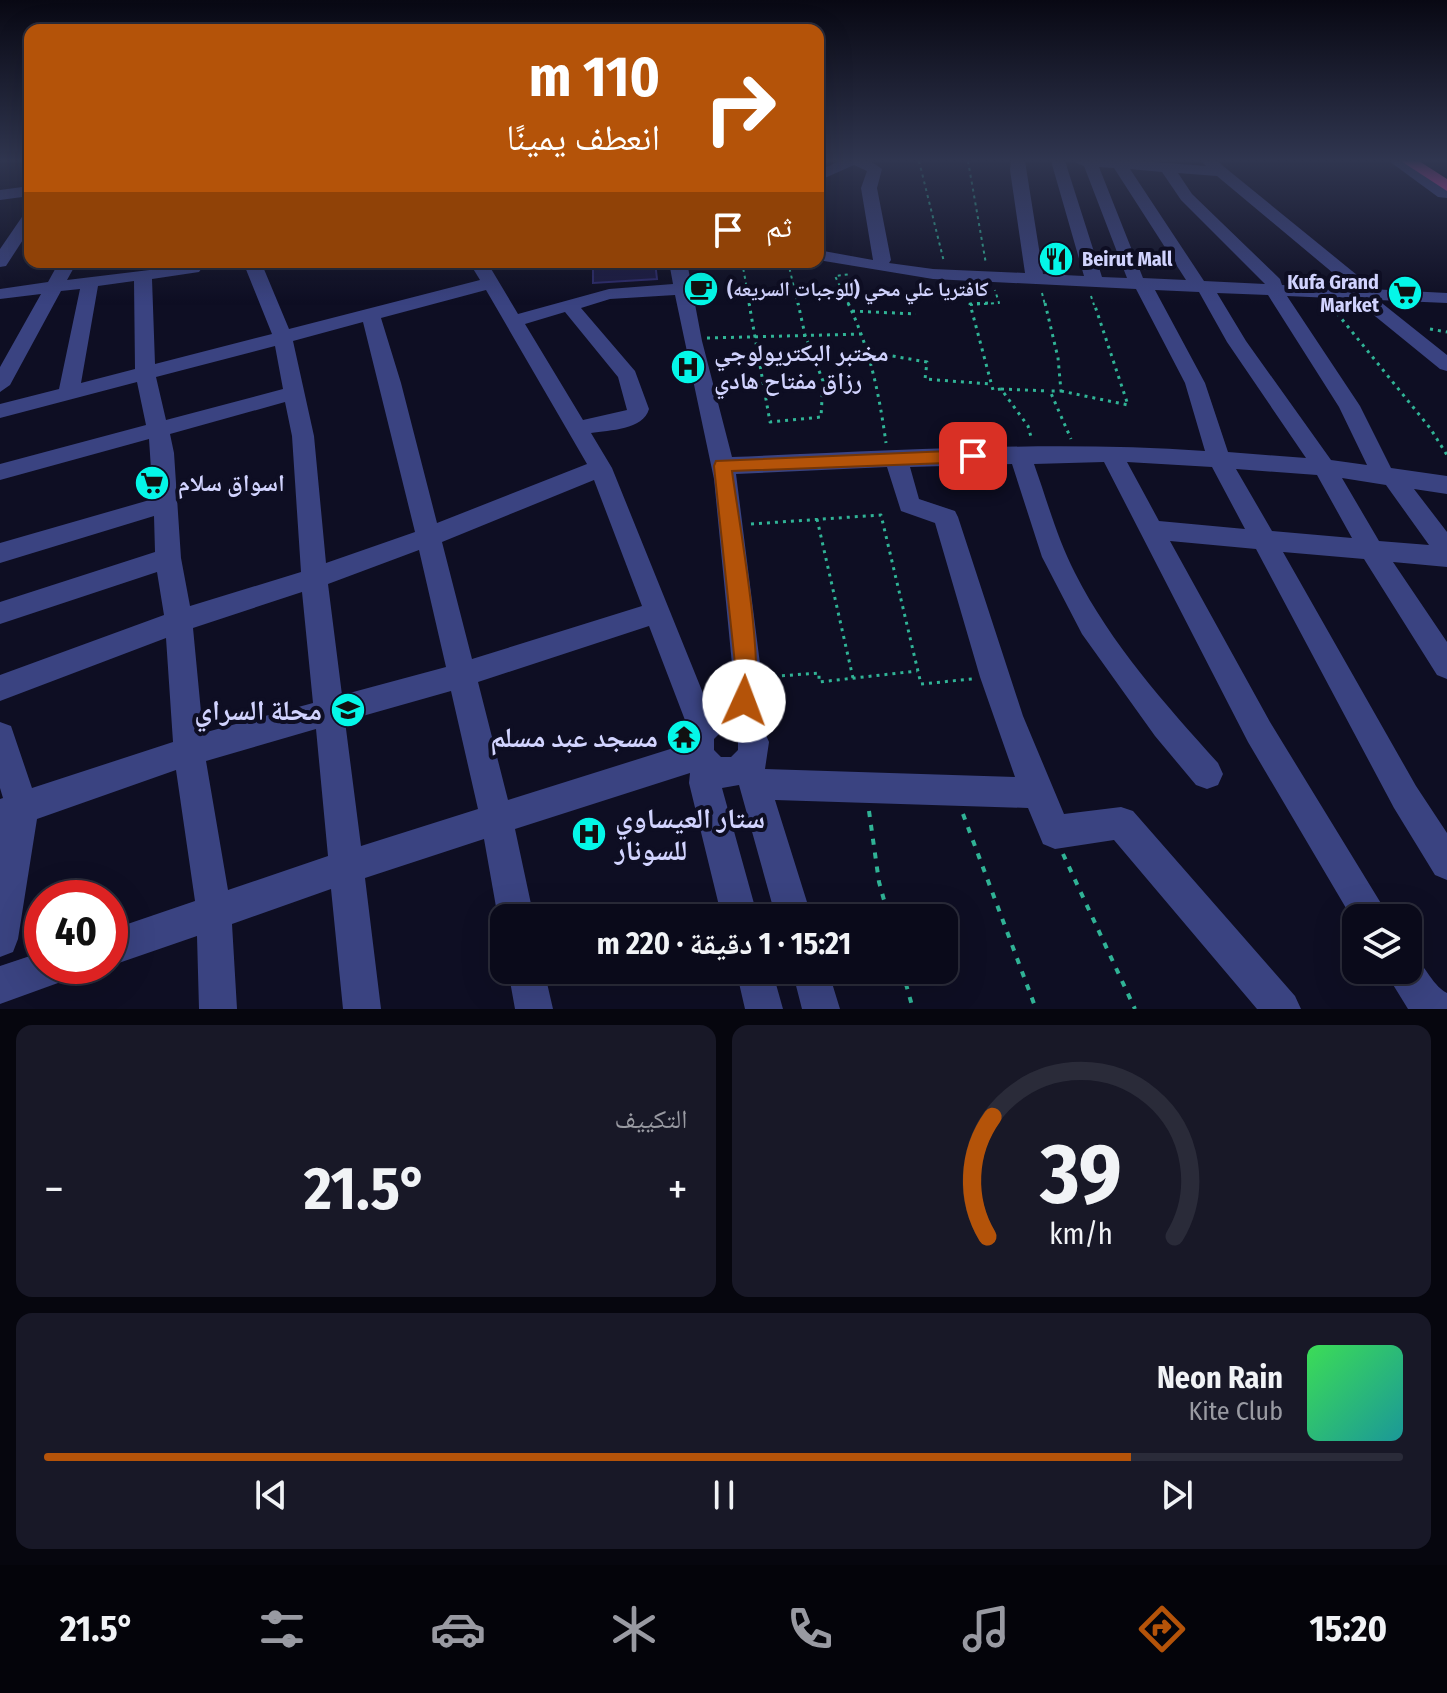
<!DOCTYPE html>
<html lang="ar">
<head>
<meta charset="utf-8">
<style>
  body { margin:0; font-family:"Fira Sans Condensed","Noto Naskh Arabic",sans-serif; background:#181827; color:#f1f3f6; direction:rtl; height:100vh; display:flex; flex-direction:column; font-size:30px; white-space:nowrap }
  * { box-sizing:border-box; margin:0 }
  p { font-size:26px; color:#999aa2 }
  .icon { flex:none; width:44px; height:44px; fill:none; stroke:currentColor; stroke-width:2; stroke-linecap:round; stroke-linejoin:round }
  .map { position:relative; height:1009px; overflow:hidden; direction:ltr }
  .panel { display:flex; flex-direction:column; gap:16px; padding:16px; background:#06060e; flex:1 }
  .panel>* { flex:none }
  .banner { position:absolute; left:24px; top:24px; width:800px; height:244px; border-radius:16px; box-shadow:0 8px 32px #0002,0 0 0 2px #2a2b39; direction:rtl; background:#b45309; color:#fff; overflow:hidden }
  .controls { position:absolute; left:1342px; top:904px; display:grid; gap:16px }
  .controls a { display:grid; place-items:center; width:80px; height:80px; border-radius:16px; background:#0a0a1a; box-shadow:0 8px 32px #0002,0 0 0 2px #2a2b39; font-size:40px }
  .speed { position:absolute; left:24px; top:880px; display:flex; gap:16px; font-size:40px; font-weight:700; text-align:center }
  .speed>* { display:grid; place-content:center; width:104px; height:104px; border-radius:50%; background:#0a0a1a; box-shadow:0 8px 32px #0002,0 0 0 2px #2a2b39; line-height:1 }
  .speed .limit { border:12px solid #d22; background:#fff; color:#111 }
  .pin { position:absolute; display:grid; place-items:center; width:68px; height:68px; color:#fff; margin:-34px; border-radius:16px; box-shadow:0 4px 12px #0006 }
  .me { position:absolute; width:88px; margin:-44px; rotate:2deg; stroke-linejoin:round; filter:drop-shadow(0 0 6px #0008) }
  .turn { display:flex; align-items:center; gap:28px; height:168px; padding:0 32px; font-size:36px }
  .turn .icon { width:104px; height:104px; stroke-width:2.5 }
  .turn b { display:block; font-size:56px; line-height:68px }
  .then { display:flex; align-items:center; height:76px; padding:0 32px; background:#0003; gap:16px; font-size:30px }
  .big { font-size:60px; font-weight:700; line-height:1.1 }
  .panel .card { flex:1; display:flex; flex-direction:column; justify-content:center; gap:12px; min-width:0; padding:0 28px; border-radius:16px; background:#181827 }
  .panel .dial { align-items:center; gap:0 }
  .dial svg { height:208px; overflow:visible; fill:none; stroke:#2a2b39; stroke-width:7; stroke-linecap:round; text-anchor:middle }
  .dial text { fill:#f1f3f6; stroke:none }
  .song { display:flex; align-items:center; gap:24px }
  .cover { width:96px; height:96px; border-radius:12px; background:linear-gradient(135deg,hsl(130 70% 55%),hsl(180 70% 35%)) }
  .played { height:8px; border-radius:4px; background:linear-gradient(90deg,#b45309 80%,#2a2b39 80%) }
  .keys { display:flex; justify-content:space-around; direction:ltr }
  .heat { display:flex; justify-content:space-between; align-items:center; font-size:44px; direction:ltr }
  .panel .tiles { flex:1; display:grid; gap:16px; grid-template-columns:1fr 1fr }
  .card:last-child { grid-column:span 2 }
  .trip { position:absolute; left:490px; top:904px; width:468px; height:80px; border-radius:16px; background:#0a0a1a; box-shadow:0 8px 32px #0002,0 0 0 2px #2a2b39; font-weight:700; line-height:80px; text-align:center; direction:rtl }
  .tabs { display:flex; height:128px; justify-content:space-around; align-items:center; background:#04040a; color:#999aa2 }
  .tabs .icon { width:56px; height:56px }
  .tabs .on { color:#b45309 }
  .tabs b { font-size:36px; color:#f1f3f6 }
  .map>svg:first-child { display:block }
  .building { fill:#1c1b44; stroke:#2f2d6f; stroke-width:2 }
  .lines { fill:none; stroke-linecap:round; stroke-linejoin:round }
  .path-far2 { stroke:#30b396; stroke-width:2; stroke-dasharray:3 4; stroke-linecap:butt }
  .path-far1 { stroke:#30b396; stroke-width:3; stroke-dasharray:3 5; stroke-linecap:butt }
  .path { stroke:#30b396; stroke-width:4; stroke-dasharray:6 8; stroke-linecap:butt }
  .minor { fill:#3a4381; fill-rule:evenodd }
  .highway { fill:#fc4ebe; fill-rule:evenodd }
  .route { fill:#b45309; stroke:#753606; stroke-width:2 }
  .labels { text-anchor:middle; stroke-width:8; stroke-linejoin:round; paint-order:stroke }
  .far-poi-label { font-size:20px; font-weight:bold; fill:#d1d3fe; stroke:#0e0e23; text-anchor:start }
  .poi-label { font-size:24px; font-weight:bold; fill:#d1d3fe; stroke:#0e0e23; text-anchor:start }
  .near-poi-label { font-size:28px; font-weight:bold; fill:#d1d3fe; stroke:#0e0e23; text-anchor:end }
</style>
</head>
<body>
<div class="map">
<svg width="1447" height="1009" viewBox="0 0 1447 1009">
  <rect width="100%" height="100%" fill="#0e0e23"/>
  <path class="building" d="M593,262H655L657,279L593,283Z"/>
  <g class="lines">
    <path class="path-far2" d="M919,161L944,262
      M968,161L986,264
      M818,192L825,244
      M742,262L750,305
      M788,262L798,305
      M1042,293L1045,305
      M1091,296L1094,305
      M849,305L835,276L851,274
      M970,305L999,303L995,290"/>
    <path class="path-far1" d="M749,303L770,422L821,417L823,381L805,335L798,303
      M848,303C870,349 879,393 886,443
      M988,303L970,304L993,390L1001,389L1028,426L1031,437
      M1045,303L1058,358L1061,391H1050L1071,439
      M1332,307L1430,428L1447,455
      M852,311L916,314
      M1430,329L1447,332
      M707,338L863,334
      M869,352L927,362L925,379L990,384
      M1001,389L1049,391
      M1061,391L1128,405L1094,303
      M817,519L853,678
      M751,524L881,515L921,684L972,679
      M766,677L819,673V682L917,671"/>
    <path class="path" d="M869,811L879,882L889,918
      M963,814L1036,1009
      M1063,854L1135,1009
      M902,970L913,1009"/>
    <path class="minor" d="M839,161H870L882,169L877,188L891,260L889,263L933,269L1025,273L1010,170L1011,161H1025L1043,274L1084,276L1051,161H1065L1102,277L1127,278L1084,166L1072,161H1141L1206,166L1201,161H1217L1368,284L1370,289L1447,293V303L1378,300L1447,355V371L1440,369L1354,299L1287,296L1360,406L1391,468L1447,476V494L1414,489L1447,532V567L1393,562L1447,642V679L1437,675L1364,559L1283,552L1416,786L1447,833V880L1435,875L1394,808L1256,549L1170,541L1270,722L1390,918H1356V925L1248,742L1104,462L1034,464C1047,500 1057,538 1075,573C1111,644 1165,704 1218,763L1223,774L1218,785L1207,789L1196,785L1155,736L1082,634L1042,557L1012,464L910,467L919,499L955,511L958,517L1023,716L1064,814L1121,807L1133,811L1295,996L1301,1009H1257L1114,840L1055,849L1043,844L1028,808L775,800L812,918H776L739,785L722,788L758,918H722L689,783L690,773L515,829L534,918H504V931L498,918L484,839L365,878L381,1009H343L331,889L232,924L237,1009H199L197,936L110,966V930L195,901L176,770L37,819L18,939L13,952L0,957V799L3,798L0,788V722L11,726L32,788L173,742L166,638L0,701V675L164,615L157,572L0,624V602L155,552L154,516L0,563V543L153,499L149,439L0,480V464L146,425L137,382L0,418V404L59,389L80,289L61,291L10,385L0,392V367L41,294L0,299V289L48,282L59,262H77L67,280L199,264L202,268L199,272L152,279L155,364L272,334L243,262H261L289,329L480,280L469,262H487L518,314L609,289L673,284L669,262H687L702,341L732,457C890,451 1048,440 1205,451L1185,383L1136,289L933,279L818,260V250L873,260L861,188L867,171L854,165L818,181V171ZM1099,167L1114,168L1186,280L1143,278ZM1130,169L1162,172L1181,200L1265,284L1204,281ZM1178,173L1217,176L1351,288L1282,285L1280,279L1192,194ZM134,281L135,369L81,383L98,286ZM486,290L587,464L437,523L401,383L381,318ZM1155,290L1199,292L1227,342L1306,458L1228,452L1205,383ZM1217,293L1268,295L1339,407L1367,465L1331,460L1246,341ZM675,295L714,479L732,664L729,704L709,708L612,468L591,433C610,430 643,430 649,409L635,371L581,308L610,299ZM565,312L618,377L627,410L583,420L525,324ZM363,322L415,532L326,563L314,436L293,341ZM275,346L283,389L166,420L156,377ZM285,402L292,436L301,572L190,606L181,558L174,453L170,434ZM1127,462L1212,467L1245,529L1159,521ZM887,467L901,511L935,523L980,677L1015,777L765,769L769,742L758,717L760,664L736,474ZM1236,469L1317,475L1352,538L1272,531ZM1342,478L1386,485L1429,545L1379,541ZM594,480L642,606L472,659L442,542ZM419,550L446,667L342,695L328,584ZM302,592L313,703L203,733L193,628ZM649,626L688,728L683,745L508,800L478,682ZM451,691L478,809L361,846L345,721ZM316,729L328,856L228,890L206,761ZM722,731H730L738,739V750L731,757H721L714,750V739Z
      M1389,161H1406L1447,190V198L1438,197Z
      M30,186V196L0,200V190Z
      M30,212V229L6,266L0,267V249L24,214Z
      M42,952V966H74L69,979L0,1004V966Z
      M1408,954C1425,961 1430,984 1447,993V1009H1408L1384,970H1408Z
      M508,970H544L553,1009H515Z
      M736,970H772L783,1009H745Z
      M792,970H828L840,1009H802Z"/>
    <path class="highway" d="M1401,161H1419L1447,179V191Z"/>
  </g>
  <linearGradient id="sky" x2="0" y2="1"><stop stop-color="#080813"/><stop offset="0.53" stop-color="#303650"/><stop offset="1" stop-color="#303650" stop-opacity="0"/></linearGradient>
  <rect width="1447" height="303" fill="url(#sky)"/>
  <path class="route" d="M973,450L981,456L973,462L732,471C738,516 767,675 752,708L744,711L736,708L733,701L735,664L714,466L716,461Z"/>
  <defs>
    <g id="restaurant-disc" transform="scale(1.8)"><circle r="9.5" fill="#04f7e8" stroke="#0e0e23"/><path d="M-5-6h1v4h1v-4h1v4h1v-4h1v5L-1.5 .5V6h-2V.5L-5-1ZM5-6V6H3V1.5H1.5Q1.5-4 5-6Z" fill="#111"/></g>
    <g id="cafe-disc" transform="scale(1.8)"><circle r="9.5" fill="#04f7e8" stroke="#0e0e23"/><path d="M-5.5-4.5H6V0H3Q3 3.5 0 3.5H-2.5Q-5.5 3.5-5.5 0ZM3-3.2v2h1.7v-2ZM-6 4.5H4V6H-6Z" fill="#111"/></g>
    <g id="supermarket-disc" transform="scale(1.8)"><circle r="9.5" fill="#04f7e8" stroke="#0e0e23"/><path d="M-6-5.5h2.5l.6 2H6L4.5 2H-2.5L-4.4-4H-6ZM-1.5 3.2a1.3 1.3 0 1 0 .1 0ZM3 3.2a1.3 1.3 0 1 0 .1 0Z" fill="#111"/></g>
    <g id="hospital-disc" transform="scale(1.8)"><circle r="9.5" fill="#04f7e8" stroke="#0e0e23"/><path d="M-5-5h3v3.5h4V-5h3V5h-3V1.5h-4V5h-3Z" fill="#111"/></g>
    <g id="school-disc" transform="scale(1.8)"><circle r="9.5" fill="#04f7e8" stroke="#0e0e23"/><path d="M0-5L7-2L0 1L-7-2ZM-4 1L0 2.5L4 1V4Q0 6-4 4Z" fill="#111"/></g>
    <g id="temple-disc" transform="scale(1.8)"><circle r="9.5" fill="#04f7e8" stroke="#0e0e23"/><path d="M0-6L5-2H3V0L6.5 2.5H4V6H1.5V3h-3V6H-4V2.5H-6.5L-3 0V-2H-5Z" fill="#111"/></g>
  </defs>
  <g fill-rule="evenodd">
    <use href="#restaurant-disc" x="1056" y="259"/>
    <use href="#cafe-disc" x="701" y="289"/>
    <use href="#supermarket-disc" x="1405" y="293"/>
    <use href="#hospital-disc" x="688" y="367"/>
    <use href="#supermarket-disc" x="152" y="483"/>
    <use href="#school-disc" x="348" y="710"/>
    <use href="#temple-disc" x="684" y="737"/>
    <use href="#hospital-disc" x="589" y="834"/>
  </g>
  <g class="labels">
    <g class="far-poi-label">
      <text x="1082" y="266">Beirut Mall</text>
      <text x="1379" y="289" text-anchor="end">Kufa Grand<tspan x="1379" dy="23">Market</tspan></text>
      <text x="727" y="296">كافتريا علي محي (للوجبات السريعه)</text>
    </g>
    <g class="poi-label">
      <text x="714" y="361">مختبر البكتريولوجي<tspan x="714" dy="28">رزاق مفتاح هادي</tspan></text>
      <text x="178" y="491">اسواق سلام</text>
    </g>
    <g class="near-poi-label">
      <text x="322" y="720">محلة السراي</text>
      <text x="658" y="747">مسجد عبد مسلم</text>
      <text x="615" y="828" text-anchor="start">ستار العيساوي<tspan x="615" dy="32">للسونار</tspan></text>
    </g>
  </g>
</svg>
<div class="controls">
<a><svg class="icon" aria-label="layers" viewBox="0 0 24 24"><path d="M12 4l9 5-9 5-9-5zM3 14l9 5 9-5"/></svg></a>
</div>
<div class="speed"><div class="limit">40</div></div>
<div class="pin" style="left:973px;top:456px;background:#d93025"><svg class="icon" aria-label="arrive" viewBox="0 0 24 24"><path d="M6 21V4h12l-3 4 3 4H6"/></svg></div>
<svg class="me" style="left:744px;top:701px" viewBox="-20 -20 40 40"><circle r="19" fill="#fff"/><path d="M0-13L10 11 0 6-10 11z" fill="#b45309"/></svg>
<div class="trip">15:21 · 1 دقيقة · 220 m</div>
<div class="banner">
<div class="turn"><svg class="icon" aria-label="right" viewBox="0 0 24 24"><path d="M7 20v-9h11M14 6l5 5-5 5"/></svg><div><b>110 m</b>انعطف يمينًا</div></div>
<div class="then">ثم<svg class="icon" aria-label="arrive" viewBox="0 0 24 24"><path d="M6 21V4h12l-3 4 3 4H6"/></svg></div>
</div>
</div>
<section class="panel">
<div class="tiles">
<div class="card dial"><svg viewBox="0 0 100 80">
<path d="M14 69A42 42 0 1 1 86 69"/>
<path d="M14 69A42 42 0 0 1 16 23" stroke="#b45309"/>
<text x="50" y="56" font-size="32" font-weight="700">39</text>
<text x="50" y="72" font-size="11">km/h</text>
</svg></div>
<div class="card"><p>التكييف</p>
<div class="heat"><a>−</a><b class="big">21.5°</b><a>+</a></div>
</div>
<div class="card">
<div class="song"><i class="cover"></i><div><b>Neon Rain</b><p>Kite Club</p></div></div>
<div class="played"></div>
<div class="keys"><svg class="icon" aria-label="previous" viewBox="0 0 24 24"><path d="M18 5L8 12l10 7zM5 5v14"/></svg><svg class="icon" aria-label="pause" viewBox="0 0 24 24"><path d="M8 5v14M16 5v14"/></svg><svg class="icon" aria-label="next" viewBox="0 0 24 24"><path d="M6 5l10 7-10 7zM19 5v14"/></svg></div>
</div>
</div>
</section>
<nav class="tabs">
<b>15:20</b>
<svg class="icon on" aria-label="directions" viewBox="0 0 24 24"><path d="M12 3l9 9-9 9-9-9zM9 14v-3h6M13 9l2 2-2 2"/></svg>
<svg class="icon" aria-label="music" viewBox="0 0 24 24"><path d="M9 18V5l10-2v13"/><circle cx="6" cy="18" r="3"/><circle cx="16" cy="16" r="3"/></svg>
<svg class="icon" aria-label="phone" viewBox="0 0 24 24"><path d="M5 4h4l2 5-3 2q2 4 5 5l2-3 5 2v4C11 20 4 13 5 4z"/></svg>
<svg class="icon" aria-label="climate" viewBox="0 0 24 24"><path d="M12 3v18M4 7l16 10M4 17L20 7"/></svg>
<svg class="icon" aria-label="car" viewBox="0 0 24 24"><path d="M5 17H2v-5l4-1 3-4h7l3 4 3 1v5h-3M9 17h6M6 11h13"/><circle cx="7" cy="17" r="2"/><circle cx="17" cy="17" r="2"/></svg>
<svg class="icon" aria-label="filters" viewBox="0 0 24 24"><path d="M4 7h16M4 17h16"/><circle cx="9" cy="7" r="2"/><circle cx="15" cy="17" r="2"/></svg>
<b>21.5°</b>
</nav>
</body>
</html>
